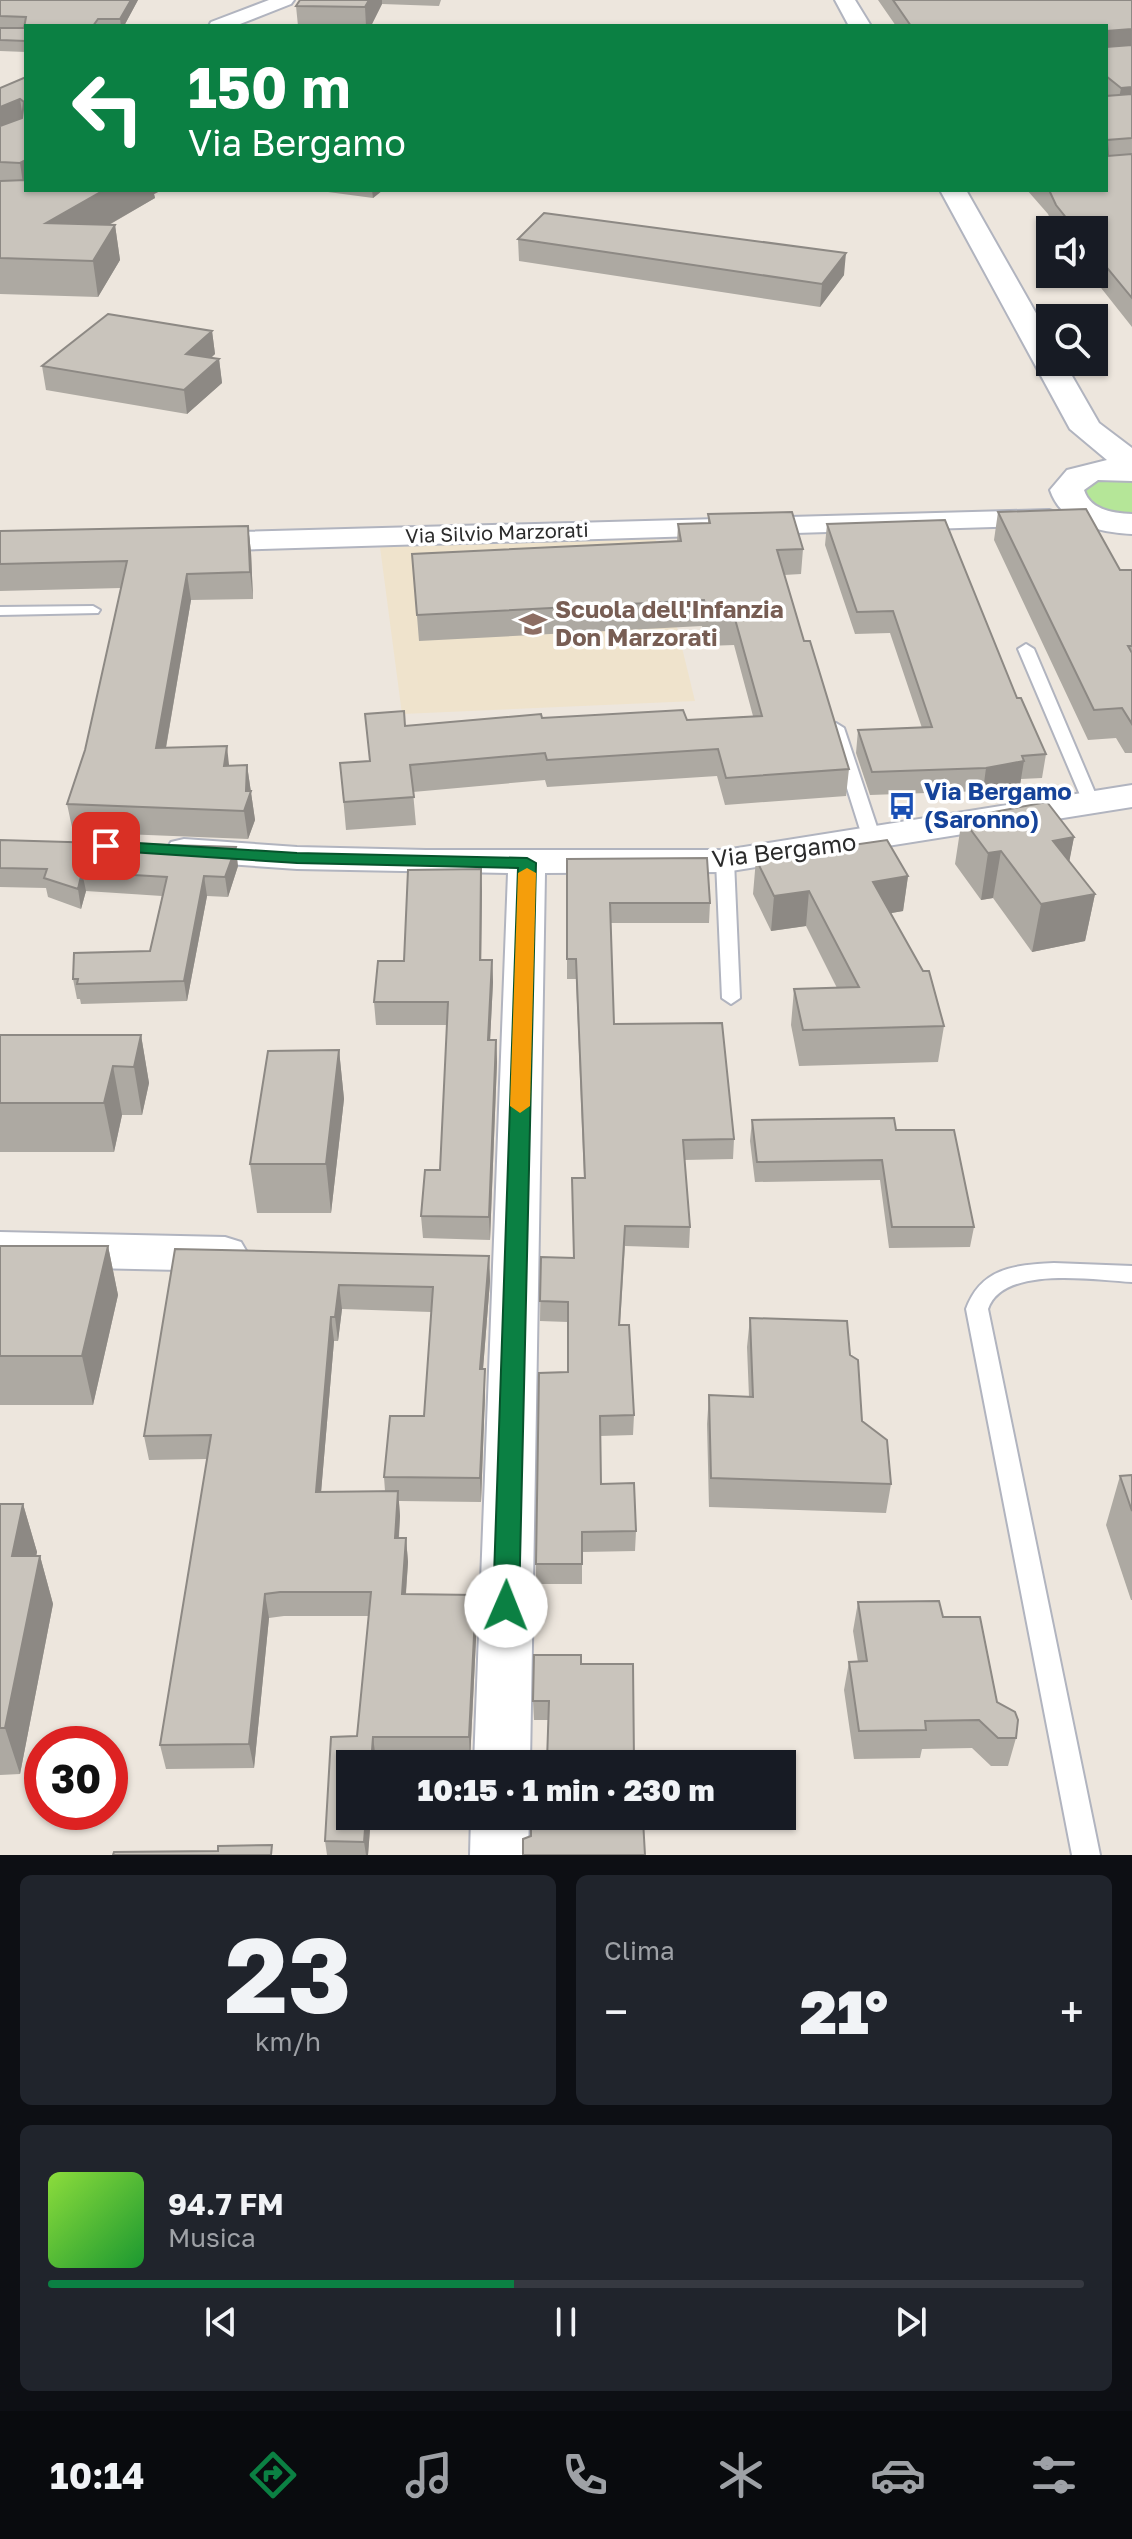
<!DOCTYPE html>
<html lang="it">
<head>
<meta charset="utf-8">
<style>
  body { margin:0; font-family:"Golos Text",sans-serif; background:#20242c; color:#f1f3f6; height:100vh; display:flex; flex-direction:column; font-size:30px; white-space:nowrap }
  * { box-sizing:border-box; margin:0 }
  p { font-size:26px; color:#9ea1a6 }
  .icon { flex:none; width:44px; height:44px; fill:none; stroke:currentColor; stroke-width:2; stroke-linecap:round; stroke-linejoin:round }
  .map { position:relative; height:1855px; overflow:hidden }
  .drawer { display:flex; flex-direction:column; gap:20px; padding:20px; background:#0d0f14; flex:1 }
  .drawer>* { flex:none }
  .banner { position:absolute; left:24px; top:24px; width:1084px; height:168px; border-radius:0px; box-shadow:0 2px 6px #0004; background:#0b8043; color:#fff; overflow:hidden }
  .tools { position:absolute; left:1036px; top:216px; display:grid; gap:16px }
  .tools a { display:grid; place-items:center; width:72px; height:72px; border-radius:0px; background:#171b24; box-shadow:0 2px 6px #0004; font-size:40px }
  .speed { position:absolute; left:24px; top:1726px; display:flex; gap:16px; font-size:40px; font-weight:700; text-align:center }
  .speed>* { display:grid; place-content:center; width:104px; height:104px; border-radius:50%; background:#171b24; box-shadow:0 2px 6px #0004; line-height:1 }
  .speed .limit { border:12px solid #d22; background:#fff; color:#111 }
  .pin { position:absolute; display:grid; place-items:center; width:68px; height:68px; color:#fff; margin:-34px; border-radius:16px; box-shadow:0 4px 12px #0006 }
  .me { position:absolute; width:88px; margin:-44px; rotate:1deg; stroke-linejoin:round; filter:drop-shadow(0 0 6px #0008) }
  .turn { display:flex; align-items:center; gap:28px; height:168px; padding:0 32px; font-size:36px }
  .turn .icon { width:104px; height:104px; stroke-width:2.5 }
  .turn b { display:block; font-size:56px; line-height:68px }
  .big { font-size:60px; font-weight:800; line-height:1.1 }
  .drawer .tile { flex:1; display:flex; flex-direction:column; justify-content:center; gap:12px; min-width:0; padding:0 28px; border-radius:12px; background:#20242c }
  .drawer .dial { align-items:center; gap:0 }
  .dial b { font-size:104px; line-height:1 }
  .song { display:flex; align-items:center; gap:24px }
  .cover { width:96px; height:96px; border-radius:12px; background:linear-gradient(135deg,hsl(90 70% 55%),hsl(130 70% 35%)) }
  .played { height:8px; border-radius:4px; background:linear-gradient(90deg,#0b8043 45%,#363941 45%) }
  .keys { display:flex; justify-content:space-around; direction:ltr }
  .heat { display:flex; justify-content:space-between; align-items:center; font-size:44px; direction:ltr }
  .drawer .tiles { flex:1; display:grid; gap:20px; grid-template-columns:1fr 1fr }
  .tile:last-child { grid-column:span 2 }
  .trip { position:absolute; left:336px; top:1750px; width:460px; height:80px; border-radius:0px; background:#171b24; box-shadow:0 2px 6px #0004; font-weight:800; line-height:80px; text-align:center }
  .menu { display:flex; height:128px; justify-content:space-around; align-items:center; background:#090b0e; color:#9ea1a6 }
  .menu .icon { width:56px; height:56px }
  .menu .current { color:#0b8043 }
  .menu b { font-size:36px; color:#f1f3f6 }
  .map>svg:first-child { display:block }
  .education { fill:#efe3cc }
  .green { fill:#b5e698 }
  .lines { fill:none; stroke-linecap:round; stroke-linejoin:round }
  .lane-casing { stroke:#b1b4bf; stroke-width:4 }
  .street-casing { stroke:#b1b4bf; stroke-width:4 }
  .secondary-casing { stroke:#b1b4bf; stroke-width:4 }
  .lane { fill:#fff; fill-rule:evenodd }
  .street { fill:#fff; fill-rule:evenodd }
  .secondary { fill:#fff; fill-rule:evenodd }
  .wall { fill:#ada9a2; fill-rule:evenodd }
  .shaded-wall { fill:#8d8984 }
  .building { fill:#c9c4bc; stroke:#8d8984; stroke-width:2 }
  .route { fill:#0b8043; stroke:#07532c; stroke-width:2 }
  .slow { fill:#f59e0b }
  .labels { text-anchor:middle; stroke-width:7; stroke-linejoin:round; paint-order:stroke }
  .far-street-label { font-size:20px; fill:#2b2b2b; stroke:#fff }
  .education-label { font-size:24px; font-weight:bold; fill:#785e54; stroke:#fff; text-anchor:start }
  .transit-label { font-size:24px; font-weight:bold; fill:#164399; stroke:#fff; text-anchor:start }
  .street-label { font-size:24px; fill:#2b2b2b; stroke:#fff }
</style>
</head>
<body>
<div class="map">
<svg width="1132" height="1855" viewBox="0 0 1132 1855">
  <rect width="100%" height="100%" fill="#ede6dd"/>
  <path class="education" d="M655,537L695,701L402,714L380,547Z"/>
  <path class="green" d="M1132,477V514L1099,508L1083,497V485L1089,479Z"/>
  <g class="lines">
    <g class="lane-casing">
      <path id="lane" d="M93,606L100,610L98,613L0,615V607Z
        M1026,644L1034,649L1099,802L1097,806L1091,807L1083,802L1018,649Z
        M836,723L844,728L881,839L878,843L872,844L863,839L828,728Z
        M725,856L734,861L740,998L731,1004L722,998L716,861Z
        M1054,1263L1132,1266V1282C1095,1280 1003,1265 988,1309L1100,1855H1072L966,1309C981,1268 1014,1265 1054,1263Z"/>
    </g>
    <g class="street-casing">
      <path id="street" d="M269,0H294L291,4L235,26H209L211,22Z
        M1049,510L1059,513L1064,519L1059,525L199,551L189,548L184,542L189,536L199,533Z
        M1132,785V807L725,872L545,873L530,1764H474L508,873L297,869L184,861L171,858L166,850L171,842L184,839L297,847L426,850H725Z
        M0,1232L225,1237L241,1242L248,1254L241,1266L225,1271L0,1266Z
        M471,1816H529L528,1855H470Z"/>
    </g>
    <g class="secondary-casing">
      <path id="secondary" d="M835,0H855L871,26H849Z
        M940,190H966L1050,338V362H1064L1099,423L1132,448V481L1098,480L1084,490C1090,510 1113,513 1132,514V534C1099,532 1062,525 1050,490L1067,470L1107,460L1070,429Z"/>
    </g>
    <use href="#lane" class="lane"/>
    <use href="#street" class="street"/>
    <use href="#secondary" class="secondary"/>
  </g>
  <path class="wall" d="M0,0H138L124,26H26V52L0,51V28H24L0,27Z
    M300,0H441L439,6L382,4L371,26H298L296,6Z
    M878,0H1132V327L1090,274H1094V230H1055L1048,214L1027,190H1106V26H896Z
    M26,77V190H162L154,194L155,198L109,225H115L120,260L98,297L0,294V88Z
    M313,190H383L373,198Z
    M518,239L844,275L820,307L519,261Z
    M212,331L215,354L211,358L219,359L222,383L187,414L46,390L42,366Z
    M998,512L1120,570H1132V753H1125L1116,738L1088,740L994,540Z
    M708,514L803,549L801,574L784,575L804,641L849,769L846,796L725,805L717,776L547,787L545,780L413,792L416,825L346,830L340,763L369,761L405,726L542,718L687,720L753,716L734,645L707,646L702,626L419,641L412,554L677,542L678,524L708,523Z
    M827,524L1017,698L1046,754L1042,778L1021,779L1020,785L983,791L870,795L856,753L858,730L922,728L890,633L855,634L825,545Z
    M248,526L251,552L253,599L191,600L166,748L229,765H247L255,820L248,839L73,832L67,804L85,750L121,588L0,591V531Z
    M962,818L1074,837L1069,861L1095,894L1085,941L1032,952L993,898L981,900L955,864Z
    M0,840L238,866L228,897L207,896L187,1001L81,1004L80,999H77L73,979L150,951L162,896L86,891L81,909L48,897L46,888L0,887Z
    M567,859L710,903L709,923H611L614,1024L734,1139L733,1159L684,1160L690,1227L689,1248L625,1246L620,1325L634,1415L633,1435L600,1436L601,1484L636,1531L635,1551L582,1552V1584H536V1564L568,1372V1322L540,1321L541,1257L573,1258L584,1178L576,979H567Z
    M756,859L908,876L903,911L891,913L944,1026L938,1062L799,1066L791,1025L794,989L837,988L806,926L771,931L753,894Z
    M481,869V960H492L493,982L490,1040H496L497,1062L490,1240L423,1238L421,1216L440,1170L447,1025H376L374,1002L404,961Z
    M0,1035H141L149,1083L142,1115H122L114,1152H0Z
    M339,1050L344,1099L331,1213H257L250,1164Z
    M752,1120L896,1130L974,1227L970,1247L889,1248L880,1180L755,1182L750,1141Z
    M0,1246H108L118,1295L93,1405H0Z
    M175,1249L489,1256L490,1281L483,1369L485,1394L481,1502L399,1501L400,1516L399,1538H406L408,1562L406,1594L477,1619L470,1761L376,1760L375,1764H350L371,1816L368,1855H327L325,1841L357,1736L369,1616H284L269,1618L254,1768L166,1769L160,1745L207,1459L149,1460L144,1436ZM342,1309L431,1312L424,1416L384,1477L385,1491L321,1492L334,1341H338Z
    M750,1318L850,1355L862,1421L891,1484L886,1513L709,1507L707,1424L709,1395L749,1397L747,1347Z
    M1132,1475V1600H1131L1106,1525L1120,1476Z
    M0,1504H23L37,1552L36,1556H40L53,1604L20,1774L0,1775Z
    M858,1602L943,1617L997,1702L1016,1738L1008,1766H991L972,1748L922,1749L920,1758L854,1759L844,1690L849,1662H858L853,1631Z
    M581,1664H633L634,1764H547L548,1720H534L533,1701Z"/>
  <path class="shaded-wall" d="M131,0H138L124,26H121L120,19Z
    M369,0H382V4L371,26H366L365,7Z
    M1132,29V48L1106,50L1107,31Z
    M1132,87V107L1117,108L1121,88Z
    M20,99L25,131L0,142V107Z
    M26,160V190L25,197L20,163Z
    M104,190H162L154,194L155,198L51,258L46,223Z
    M372,190H383L373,198Z
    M115,225L120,260L98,297L93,261Z
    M846,253L844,275L820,307L822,284Z
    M212,331L215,354L189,377L186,354Z
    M219,359L222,383L187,414L184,390Z
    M248,526L251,552L253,599L250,572Z
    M187,574L191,600L161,776L156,748Z
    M227,746L230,774L224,766Z
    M1024,761L1020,785L983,791L986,768Z
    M247,765L255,820L248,839L244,811Z
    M1074,837L1065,884L1053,841Z
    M236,847L238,866L228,897L225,877Z
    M1001,851L993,898L981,900L988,853Z
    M481,869L482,891L481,982L480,960Z
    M82,872L86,891L81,909L78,889Z
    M204,876L207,896L187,1001L184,981Z
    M908,876L903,911L869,917L873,882Z
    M809,891L806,926L771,931L774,896Z
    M1095,894L1085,941L1032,952L1041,904Z
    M492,960L493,982L489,1062L488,1040Z
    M141,1035L149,1083L142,1115L134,1067Z
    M496,1040L497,1062L490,1240L489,1217Z
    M339,1050L344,1099L331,1213L326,1164Z
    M113,1066L122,1115L114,1152L104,1103Z
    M108,1246L118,1295L93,1405L82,1356Z
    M489,1256L490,1281L481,1394L480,1369Z
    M339,1285L342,1309L338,1341L335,1317Z
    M331,1317L334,1341L319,1516L316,1492Z
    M485,1369V1394L481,1502L480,1478Z
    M398,1491L400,1516L397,1562L395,1538Z
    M23,1504L37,1552L26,1604L12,1556Z
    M406,1538L408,1562L404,1618L402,1594Z
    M40,1556L53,1604L20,1774L5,1728Z
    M265,1594L269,1618L254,1768L249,1744Z
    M476,1595L477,1619L470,1761L469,1737Z
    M373,1737L376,1760L375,1764H371Z
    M366,1816H371L368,1855H366L364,1842Z"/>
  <path class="building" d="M0,0H131L120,19H98L93,26H26V41L0,40V28H24L26,17L0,16Z
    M300,0H369L365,7L296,6Z
    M893,0H1132V29L1107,31V47L1132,45V87L1121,88L1106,76V26H911Z
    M26,77V160L20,163L0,162V126L22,118L24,102L20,99L0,107V88Z
    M1132,94V138L1107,140L1108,156L1132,154V298L1094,252V230H1076L1056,205L1049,190H1106V96Z
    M26,180V190H104L46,223L115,225L93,261L0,258V181Z
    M544,213L846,253L822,284L518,239Z
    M108,314L212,331L186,354L219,359L184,390L42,366Z
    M1086,509L1120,570H1132V646H1128L1132,653V724L1122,708L1094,710L998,512Z
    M792,512L803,549L777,550L804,641H810L849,769L726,778L718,749L547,760L545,753L410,765L414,797L344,802L340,763L370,761L365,714L404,711L405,726L541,714L542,718L683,710L687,720L762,716L735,619L708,620L704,600L417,615L412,554L681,541L678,524L710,523L708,514Z
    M945,520L1017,698H1021L1046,754L1022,756L1024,761L986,768L872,772L858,730L932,727L893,611L857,612L827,524Z
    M248,526L250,572L187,574L156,748L227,746L224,766L247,765L246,791H251L244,811L67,804L85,750L127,561L0,564V531Z
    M1047,802L1074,837L1053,841L1095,894L1041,904L1001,851L988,853L962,818Z
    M0,840L236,847L225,877L204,876L184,981L77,984L78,979H73L74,953L150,951L167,877L82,872L78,889L44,878L47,869L0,868Z
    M887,840L908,876L873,882L923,971H929L944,1026L803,1030L794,989L859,987L809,891L774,896L756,859Z
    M707,858L710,903H610L614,1024L722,1023L734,1139L683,1140L690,1227L625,1226L619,1325H629L634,1415L600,1416L601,1484L634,1483L636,1531L582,1532V1564H536L539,1373L568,1372V1302L540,1301L541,1257L574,1258L572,1178H585L576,959H567V859Z
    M481,869L480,960H492L488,1040H496L489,1217L421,1216L425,1170H440L448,1002H374L378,961H404L408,870Z
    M0,1035H141L134,1067L113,1066L104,1103H0Z
    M339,1050L326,1164H250L268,1051Z
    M894,1118L896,1130H954L974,1227H892L882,1160L757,1162L752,1120Z
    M0,1246H108L82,1356H0Z
    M175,1249L489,1256L480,1369H485L480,1478L384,1477L390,1416H424L433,1287L339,1285L335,1317H331L316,1492L398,1491L395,1538H406L402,1594L476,1595L469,1737H373L371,1764H350V1816H366L364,1842L325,1841L331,1737L357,1736L371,1592H280L265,1594L249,1744L160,1745L211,1435L144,1436Z
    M750,1318L847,1321L850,1355L858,1360L862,1421L887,1440L891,1484L711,1478L709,1395L753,1397Z
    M1132,1475V1511L1120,1476Z
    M0,1504H23L12,1556H40L5,1728H0Z
    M939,1601L943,1617H980L997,1702L1015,1712L1018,1720L1016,1738H998L979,1720L925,1721L926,1730L859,1731L849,1662L867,1661L858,1602Z
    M534,1655H581V1664H633L634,1762L547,1761L549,1701H533Z
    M531,1820H643L645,1855H523V1839L531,1836Z
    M272,1845L271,1855H113L114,1852L218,1851V1846Z"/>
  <path class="route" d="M106,841L297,853L527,858L536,863L519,1606L515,1614L506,1617L497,1614L493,1606L518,868L297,863L100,850L98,846L100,843Z"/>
  <path class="slow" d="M527,868L536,873L530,1106L520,1113L510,1106L518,873Z"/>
  <defs>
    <g id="school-bare" transform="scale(2.16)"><path d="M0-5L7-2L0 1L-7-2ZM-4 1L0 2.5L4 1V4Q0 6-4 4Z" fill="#8d6e63" stroke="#fff" stroke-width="2.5" paint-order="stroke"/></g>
    <g id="bus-bare" transform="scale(2.16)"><path d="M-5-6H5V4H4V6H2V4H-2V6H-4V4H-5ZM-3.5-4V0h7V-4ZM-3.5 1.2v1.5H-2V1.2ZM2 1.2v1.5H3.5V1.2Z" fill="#1a4fb4" stroke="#fff" stroke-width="2.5" paint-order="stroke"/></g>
  </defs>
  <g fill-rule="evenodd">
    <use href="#school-bare" x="533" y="624"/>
    <use href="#bus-bare" x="902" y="806"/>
  </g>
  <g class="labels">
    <g class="far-street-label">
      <text transform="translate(497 533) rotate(-2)" y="7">Via Silvio Marzorati</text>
    </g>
    <g class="education-label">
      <text x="555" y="618">Scuola dell'Infanzia<tspan x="555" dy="28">Don Marzorati</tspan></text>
    </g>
    <g class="transit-label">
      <text x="924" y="800">Via Bergamo<tspan x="924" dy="28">(Saronno)</tspan></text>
    </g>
    <g class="street-label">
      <text transform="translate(784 851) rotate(-7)" y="8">Via Bergamo</text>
    </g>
  </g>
</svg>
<div class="tools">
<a><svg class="icon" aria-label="sound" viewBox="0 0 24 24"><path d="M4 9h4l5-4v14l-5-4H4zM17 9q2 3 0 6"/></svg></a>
<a><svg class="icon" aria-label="search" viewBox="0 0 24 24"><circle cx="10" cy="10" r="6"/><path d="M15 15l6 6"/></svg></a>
</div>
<div class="speed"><div class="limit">30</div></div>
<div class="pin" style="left:106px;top:846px;background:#d93025"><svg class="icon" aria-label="arrive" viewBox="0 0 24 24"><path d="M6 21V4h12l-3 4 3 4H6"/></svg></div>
<svg class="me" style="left:506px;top:1606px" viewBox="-20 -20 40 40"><circle r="19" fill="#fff"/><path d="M0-13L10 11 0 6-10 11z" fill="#0b8043"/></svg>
<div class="trip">10:15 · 1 min · 230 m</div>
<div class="banner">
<div class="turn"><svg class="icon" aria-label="left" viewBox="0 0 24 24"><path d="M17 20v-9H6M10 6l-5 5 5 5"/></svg><div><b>150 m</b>Via Bergamo</div></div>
</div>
</div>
<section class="drawer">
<div class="tiles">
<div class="tile dial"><b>23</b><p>km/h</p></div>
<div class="tile"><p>Clima</p>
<div class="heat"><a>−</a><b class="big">21°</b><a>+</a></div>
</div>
<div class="tile">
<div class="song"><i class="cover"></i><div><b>94.7 FM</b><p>Musica</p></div></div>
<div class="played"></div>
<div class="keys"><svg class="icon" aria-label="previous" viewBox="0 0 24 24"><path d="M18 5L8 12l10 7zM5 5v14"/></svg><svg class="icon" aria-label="pause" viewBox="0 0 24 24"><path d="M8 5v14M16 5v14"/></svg><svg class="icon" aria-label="next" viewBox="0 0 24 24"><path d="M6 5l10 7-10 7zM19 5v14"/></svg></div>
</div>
</div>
</section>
<nav class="menu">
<b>10:14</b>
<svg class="icon current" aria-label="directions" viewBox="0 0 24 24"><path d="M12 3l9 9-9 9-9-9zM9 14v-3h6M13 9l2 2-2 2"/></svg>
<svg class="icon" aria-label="music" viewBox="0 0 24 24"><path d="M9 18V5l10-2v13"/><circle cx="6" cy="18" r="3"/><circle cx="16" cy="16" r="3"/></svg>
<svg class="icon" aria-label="phone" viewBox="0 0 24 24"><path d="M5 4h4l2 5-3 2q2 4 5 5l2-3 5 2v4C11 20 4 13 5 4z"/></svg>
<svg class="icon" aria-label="climate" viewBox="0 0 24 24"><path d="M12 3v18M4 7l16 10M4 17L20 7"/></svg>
<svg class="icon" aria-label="car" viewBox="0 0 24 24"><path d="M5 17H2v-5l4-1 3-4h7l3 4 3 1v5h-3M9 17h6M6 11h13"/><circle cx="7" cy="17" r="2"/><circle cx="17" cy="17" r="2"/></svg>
<svg class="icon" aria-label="filters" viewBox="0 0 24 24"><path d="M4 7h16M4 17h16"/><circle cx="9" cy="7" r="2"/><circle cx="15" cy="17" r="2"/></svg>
</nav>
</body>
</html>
